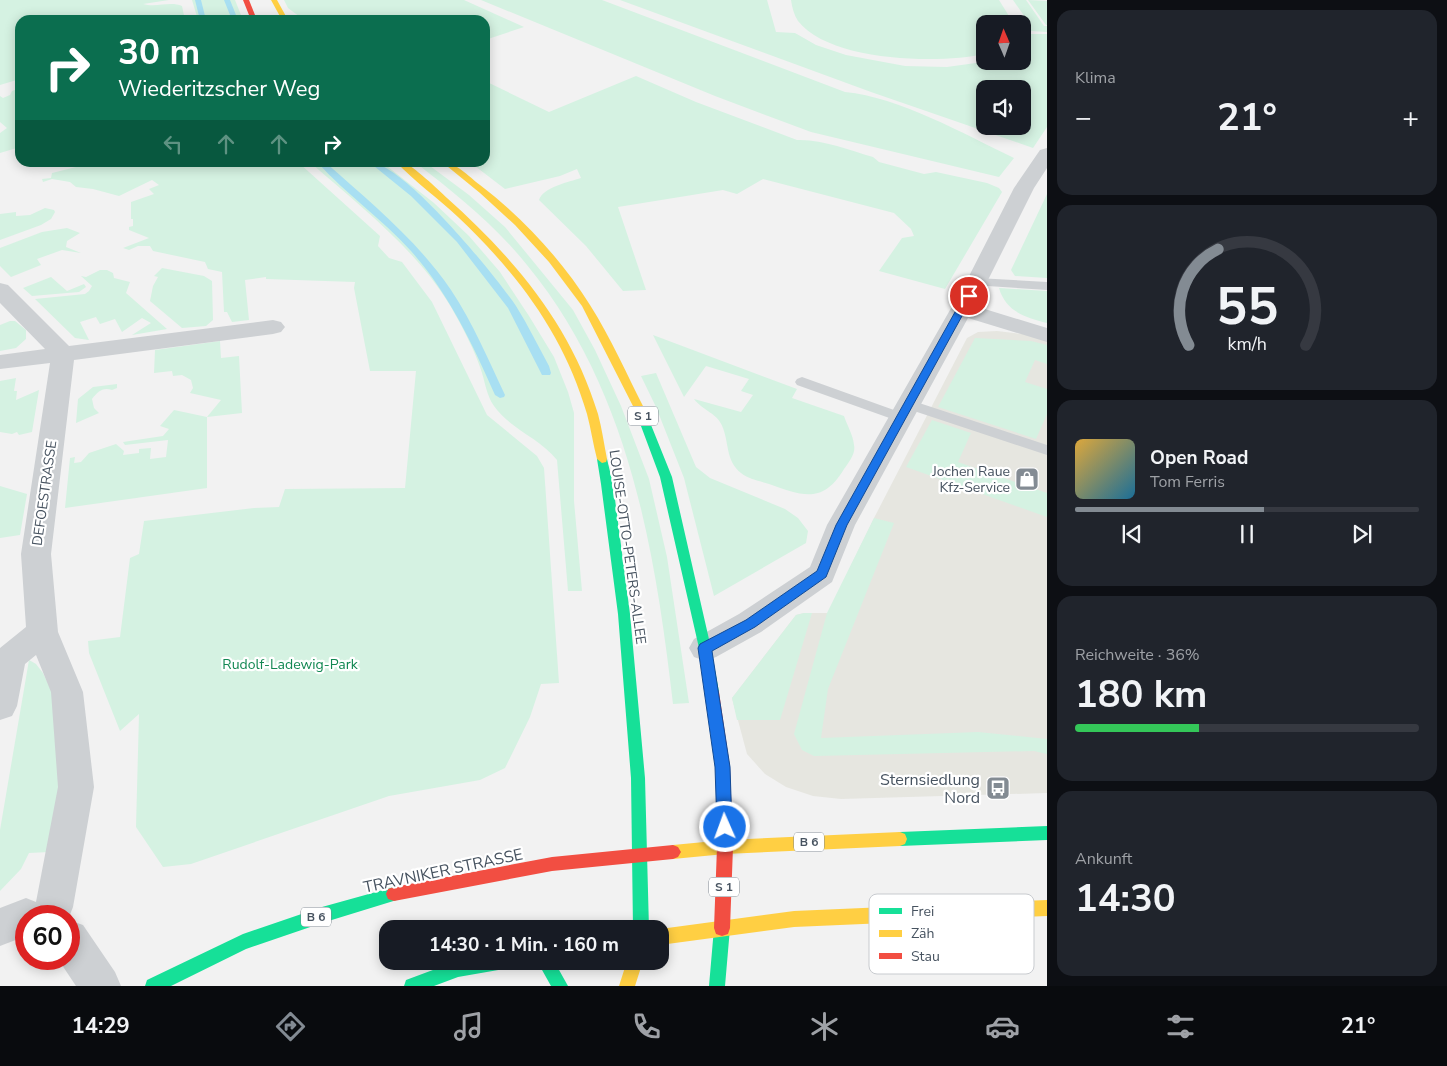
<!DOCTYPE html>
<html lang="de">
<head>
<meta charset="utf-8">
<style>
  body { margin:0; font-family:"Nunito Sans",sans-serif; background:#20242c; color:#f1f3f6; height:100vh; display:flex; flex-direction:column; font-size:19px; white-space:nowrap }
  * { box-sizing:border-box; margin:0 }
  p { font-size:16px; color:#9ea1a6 }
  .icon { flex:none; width:28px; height:28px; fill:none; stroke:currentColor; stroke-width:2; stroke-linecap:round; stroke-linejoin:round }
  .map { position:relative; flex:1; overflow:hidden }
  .drawer { display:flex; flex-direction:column; gap:10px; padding:10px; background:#0d0f14; width:400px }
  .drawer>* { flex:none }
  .banner { position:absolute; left:15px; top:15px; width:475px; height:152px; border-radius:15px; box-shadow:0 2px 12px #0003; background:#0b6e4f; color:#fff; overflow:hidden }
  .needle { width:32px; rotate:358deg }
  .buttons { position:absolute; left:976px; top:15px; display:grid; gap:10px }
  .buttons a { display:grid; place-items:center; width:55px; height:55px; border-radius:10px; background:#171b24; box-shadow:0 2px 12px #0003; font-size:25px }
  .speed { position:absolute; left:15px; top:905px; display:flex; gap:10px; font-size:25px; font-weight:700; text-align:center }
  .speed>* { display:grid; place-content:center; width:65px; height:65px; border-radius:50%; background:#171b24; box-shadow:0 2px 12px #0003; line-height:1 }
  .speed .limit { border:8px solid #d22; background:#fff; color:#111 }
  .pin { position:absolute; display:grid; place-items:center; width:42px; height:42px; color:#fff; margin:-21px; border:2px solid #fff; border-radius:50%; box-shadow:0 1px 5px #0007 }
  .me { position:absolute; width:55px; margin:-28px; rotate:358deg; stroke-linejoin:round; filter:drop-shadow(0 0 4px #0008) }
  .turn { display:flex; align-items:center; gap:18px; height:105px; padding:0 20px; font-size:22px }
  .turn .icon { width:65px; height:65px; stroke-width:2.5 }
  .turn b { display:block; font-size:35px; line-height:42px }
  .lanes { display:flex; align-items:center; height:48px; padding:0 20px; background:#0003; justify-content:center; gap:25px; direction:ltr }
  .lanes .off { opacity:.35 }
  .big { font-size:38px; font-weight:700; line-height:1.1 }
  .drawer .card { flex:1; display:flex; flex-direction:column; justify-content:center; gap:8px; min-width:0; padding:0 18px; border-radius:15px; background:#20242c }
  .drawer .dial { align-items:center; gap:0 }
  .dial svg { height:130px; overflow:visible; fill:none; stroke:#363941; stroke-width:7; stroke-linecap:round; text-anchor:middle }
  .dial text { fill:#f1f3f6; stroke:none }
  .song { display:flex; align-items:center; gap:15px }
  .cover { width:60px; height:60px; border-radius:8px; background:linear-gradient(135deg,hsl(40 70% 55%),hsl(200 70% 35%)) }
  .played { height:5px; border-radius:2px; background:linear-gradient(90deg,#838b93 55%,#363941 55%) }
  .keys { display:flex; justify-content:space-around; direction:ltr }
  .heat { display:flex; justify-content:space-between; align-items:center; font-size:28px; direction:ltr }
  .charge { height:8px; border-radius:4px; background:linear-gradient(90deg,#34c759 36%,#363941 0) }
  .trip { position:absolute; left:379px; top:920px; width:290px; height:50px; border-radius:15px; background:#171b24; box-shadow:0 2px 12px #0003; font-weight:700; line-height:50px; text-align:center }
  .tab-bar { display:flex; height:80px; justify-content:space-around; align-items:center; background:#090b0e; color:#9ea1a6 }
  .tab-bar .icon { width:35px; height:35px }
  .tab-bar .on { color:#838b93 }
  .tab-bar b { font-size:22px; color:#f1f3f6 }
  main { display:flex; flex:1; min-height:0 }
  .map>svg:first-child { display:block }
  .commercial { fill:#e6e6e0 }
  .green { fill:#d5f2e2; fill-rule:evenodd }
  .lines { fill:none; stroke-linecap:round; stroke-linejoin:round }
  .stream { fill:#a8dff2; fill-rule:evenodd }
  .lane { fill:#cdd0d3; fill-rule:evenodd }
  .street { fill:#cdd0d3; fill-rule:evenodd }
  .fast { fill:#16e098; fill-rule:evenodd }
  .slow { fill:#ffcf43; fill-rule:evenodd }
  .jam { fill:#f24e42; fill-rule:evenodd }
  .route { fill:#1a73e8; stroke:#114b97 }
  .labels { text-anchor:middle; stroke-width:4.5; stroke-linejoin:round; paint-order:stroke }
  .shield { fill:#fff; stroke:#7e8790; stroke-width:1 }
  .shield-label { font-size:12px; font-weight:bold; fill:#475360 }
  .poi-label { font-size:14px; fill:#475360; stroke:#fff; text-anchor:end }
  .street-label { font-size:14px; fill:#475360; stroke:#fff }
  .park-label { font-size:14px; fill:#128752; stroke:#fff }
  .near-poi-label { font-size:16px; fill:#475360; stroke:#fff; text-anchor:end }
  .near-street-label { font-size:16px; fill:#475360; stroke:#fff }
  .key { fill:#fff; stroke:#c8cbcf; stroke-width:1 }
  .key-label { font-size:14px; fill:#475360 }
</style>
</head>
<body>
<main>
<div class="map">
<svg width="1047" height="986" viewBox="0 0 1047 986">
  <rect width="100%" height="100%" fill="#f2f2f2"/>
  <path class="commercial" d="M997,331L1031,335L1047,340V793L841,799L813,796L786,787L765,774L747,754L732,698L796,615L804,613H828L874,518L967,338L978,332Z"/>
  <path class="green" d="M0,0H169L143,4C156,8 170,1 182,6L185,20H20V79L0,85Z
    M192,0H235L243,20H198Z
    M284,0H464L524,27L485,40V20H304L288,8Z
    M481,0H602L845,92C899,97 964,134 1014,158L999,177L811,132L715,96Z
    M620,0H767L776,32L795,33L816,45L846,55L905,66L947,67L990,61H1022L1023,48L1029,41L1031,34H1047V127L1033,148L871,92ZM985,89H1022V126H985Z
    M791,0H999L1014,24H985V54C939,64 830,62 798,21C794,15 792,7 791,0Z
    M1013,0H1026L1044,26H1047V32L1031,31L1027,20Z
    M1028,0L1047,1V25H1046Z
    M636,76L696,102L797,140C822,139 849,150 873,157L879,162L924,174L936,172L987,183L999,188L1002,192L945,289L879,271L902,238L914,236L911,229L894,213L763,179L737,194L723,190L618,207L646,290L623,291L586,246L539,200C543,187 569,182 581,178L577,169L560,176L505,189L471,163L485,162V81L549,112Z
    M20,88V147L0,153V133L7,128L0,122V96L3,98L10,95L12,91Z
    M49,163H299L380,236L378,246L389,258L402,262L432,302L487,415L537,456L544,468L559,683L541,684L530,717L505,768L480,780L389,796L191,864L163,867L136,827L139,714L120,731L89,653L88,641L120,637L130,558L139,554L144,521L254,508L279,507L285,489L405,488L416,371H370L354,288L355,282L266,279V277L245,280L249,320L232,322L227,312H224L222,272L208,269L205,262L153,251L150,246H138L129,250L123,248L149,238L129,230V227L133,226V219H131V202L154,194L149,189L159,185L152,180L119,196L93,189L76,187L70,182L52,179L43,182L42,179L51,178L52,173L76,167Z
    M311,163H383L434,203L469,236L500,272L529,316L554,357L568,392L574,413V501L582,591H568L557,460C540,438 510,429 494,406C486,395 485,380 480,367C474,350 465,332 456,316C423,254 363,209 311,163Z
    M416,163H426L469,195L505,227L573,310L595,350L621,406L649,479L667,557L689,703L673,704C655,549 629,389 527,265C495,225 456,194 416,163Z
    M1047,194V278L1015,276L1011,270Z
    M45,208L54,210L55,212L51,219L41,225L0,240V214L16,212V216L30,215Z
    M67,228L80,233L67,241L66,247L81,253L62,250L37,259L41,265L11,277L0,266V248L42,232Z
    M162,268L204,276L212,281L213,320L206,326L182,328L150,301L153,286L158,277L154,276Z
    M100,270H107L113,273L114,278L130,282L126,293L167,329L132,335L151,323L142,318L122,332L115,319L100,324L96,317L80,322L89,340L75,338L35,299L85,294L89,291L92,286L81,276L86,277Z
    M51,277L67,291L84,284L86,287L79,292L32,296L23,288Z
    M999,288L1047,291V323C1025,317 1006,312 999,288Z
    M10,321H15L26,330V339L16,348L0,351V325Z
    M653,335L797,389L792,398L844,416C847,425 853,435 854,445C856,453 849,462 844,469C823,504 803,496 769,484C760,481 748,479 741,473C726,461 729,444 723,428C718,413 703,411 694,399L741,412L753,395L741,391L749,379L706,366L684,397Z
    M975,338L1031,341L1047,345V364L1035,360L1025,382L1047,389V414L1036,439L938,407Z
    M220,341L221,358L239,356L242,413L207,417V488L65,508L70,458L75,457L74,463L81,462L89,453L116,444L124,451L123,455L139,453V449L151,448L150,459L166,457L168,440L125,445L123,442L163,436L169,429L160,426L174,410L207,417L221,400L190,393L193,388L191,380L182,375L173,376L172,371L154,373L155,350Z
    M656,373L696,467L710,478L785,509L798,518L808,531L806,543L714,596L684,478L656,407L641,376Z
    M16,378L14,391H17L16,400L39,390L32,432L19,435L17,432L12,434L0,432V381Z
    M117,384V388L112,390C102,387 98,392 92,399L94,408L99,413L76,423L78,399L93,387Z
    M932,420L971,433L958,462L1047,493V517L906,467Z
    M0,486L27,494L20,535L0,538Z
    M874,518L894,523L828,689L821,738L978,732L1047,739V754L1034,751L814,756L802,750L794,734L827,613Z
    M804,613H812L780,720H737L732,698L796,615Z
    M29,660L36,664L43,673L53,694L61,770L49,852L29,853L21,869L0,891V830Z"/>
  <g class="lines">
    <path class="stream" d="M195,0H201L206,20H200Z
      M224,0H230L238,20H232Z
      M317,162H325C370,202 417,240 451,290C473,323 488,359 505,395L504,397L500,398L495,395C472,343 449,294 411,251C382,219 346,194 317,162Z
      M369,162C403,162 495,275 516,306C528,325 538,346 549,366L551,373L550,375H542L508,308L457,242L411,196Z"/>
    <path class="lane" d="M977,278L1047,282V290L972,285L971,282L972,279Z
      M802,377L905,414L908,417L905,420H895L797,385L795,382L797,379Z
      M907,399L1047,445V455L902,407L900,404L902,401Z"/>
    <path class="street" d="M1047,148V168L1034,188L975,306L1047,328V342L968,318L855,525L832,582L761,632L716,657L705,661L694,657L689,648L694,639L739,614L810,567L827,525L966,282L1014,188L1040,150Z
      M0,283L8,285L69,346L273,320L281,322L285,327L281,332L273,334L74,360L51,554L58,632L83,692L94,787L73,907L69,917L26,916V936L0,946V908L26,898L36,902L58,787L51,692L36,655L25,664L17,706L12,716L0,720V648L26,627L21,554L50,363L0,369V355L45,349L0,303Z
      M69,920L83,925L115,972L121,986H76L58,959H69Z"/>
    <path class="fast" d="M640,407L645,410L672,477L711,648L719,692L717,696L712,698L707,696L705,692L699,648L660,477L635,410Z
      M602,455L607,459L613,484L630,614L645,778L649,929H633L631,778L618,614L601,484L597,459Z
      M1047,826V840L900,846L895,844L893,839L895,834L900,832Z
      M394,887L400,889L402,894L400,899L322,923L246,949L171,986H145L147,980L243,934L322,907Z
      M722,920L728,922L730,928L725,986H709L714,928L716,922Z
      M457,961H512L510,967L504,969L458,977L434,986H404L406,980Z
      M537,961H554L568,986H551Z"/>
    <path class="slow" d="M271,0H277L288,20H282Z
      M396,162C398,162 401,162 403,162C411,164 440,191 447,198C515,259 571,325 598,414C602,429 604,444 607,459L606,462L602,463L597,459C593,444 591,429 587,414C564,335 518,274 458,217C438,198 415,182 396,162Z
      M442,162C456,162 468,176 480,185C522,217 562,260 590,305C611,338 627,375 645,410L644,412H636L635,410L582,306L549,262L515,225L480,193Z
      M900,832L905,834L907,839L905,844L900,846L725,854L673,859L668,857L665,852L668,847L673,845L725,840Z
      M1047,900V916L794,927L660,945V929L794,911Z
      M627,961H643L635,986H619Z"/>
    <path class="jam" d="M243,0H249L257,20H251Z
      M712,686L717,688L719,692L730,767L733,847L730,928L728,934L722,936L716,934L714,928L717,847L716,767L705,692L707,688Z
      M673,845L678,847L681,852L678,857L673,859L552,871L394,901L388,899L386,894L388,889L394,887L552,857Z"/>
  </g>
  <path class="route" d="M969,293L973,296L847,525L826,577L755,627L712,651L730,767L732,827L730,832L725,834L719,832L717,827L715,767L698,648L700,644L746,620L817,571L836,525L964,296Z"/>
  <defs>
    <g id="shop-square" transform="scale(1.25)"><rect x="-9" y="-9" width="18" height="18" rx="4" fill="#838b93" stroke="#fff"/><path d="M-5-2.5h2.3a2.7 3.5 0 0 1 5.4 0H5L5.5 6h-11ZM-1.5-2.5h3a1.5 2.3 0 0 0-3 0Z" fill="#fff"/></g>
    <g id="bus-square" transform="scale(1.25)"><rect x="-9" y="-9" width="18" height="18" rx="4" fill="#838b93" stroke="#fff"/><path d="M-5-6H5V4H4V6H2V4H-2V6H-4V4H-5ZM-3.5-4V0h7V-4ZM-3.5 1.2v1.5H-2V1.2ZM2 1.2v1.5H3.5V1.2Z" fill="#fff"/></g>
  </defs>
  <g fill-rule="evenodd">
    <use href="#shop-square" x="1027" y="479"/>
    <use href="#bus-square" x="998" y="788"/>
  </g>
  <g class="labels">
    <g class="shield">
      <rect x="628" y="406.5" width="30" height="19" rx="4"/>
      <rect x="794" y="832.5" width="30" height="19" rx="4"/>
      <rect x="709" y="877.5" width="30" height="19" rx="4"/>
      <rect x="301" y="907.5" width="30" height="19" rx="4"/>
    </g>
    <g class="shield-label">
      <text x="643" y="420">S 1</text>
      <text x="809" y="846">B 6</text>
      <text x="724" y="891">S 1</text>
      <text x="316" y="921">B 6</text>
    </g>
    <g class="poi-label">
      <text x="1010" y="476">Jochen Raue<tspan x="1010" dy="16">Kfz-Service</tspan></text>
    </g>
    <g class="street-label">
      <text transform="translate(44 493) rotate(-82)" y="5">DEFOESTRASSE</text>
      <text transform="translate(628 547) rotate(82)" y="5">LOUISE-OTTO-PETERS-ALLEE</text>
    </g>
    <g class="park-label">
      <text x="290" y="669">Rudolf-Ladewig-Park</text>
    </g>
    <g class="near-poi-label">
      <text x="980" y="785">Sternsiedlung<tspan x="980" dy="18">Nord</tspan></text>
    </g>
    <g class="near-street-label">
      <text transform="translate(443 870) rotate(-12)" y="6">TRAVNIKER STRASSE</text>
    </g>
  </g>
  <rect x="869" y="894" width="165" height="80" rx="8" class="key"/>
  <rect x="879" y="908" width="23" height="6" fill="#16e098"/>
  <rect x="879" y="930" width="23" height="7" fill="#ffcf43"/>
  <rect x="879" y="953" width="23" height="6" fill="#f24e42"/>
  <g class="key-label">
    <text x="911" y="916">Frei</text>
    <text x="911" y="938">Zäh</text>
    <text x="911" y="961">Stau</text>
  </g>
</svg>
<div class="buttons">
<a><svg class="needle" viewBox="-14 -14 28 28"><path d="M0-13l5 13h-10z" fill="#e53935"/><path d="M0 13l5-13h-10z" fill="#9ea1a6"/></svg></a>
<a><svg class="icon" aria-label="sound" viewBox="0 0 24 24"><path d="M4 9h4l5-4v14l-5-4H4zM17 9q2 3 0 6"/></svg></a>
</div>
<div class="speed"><div class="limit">60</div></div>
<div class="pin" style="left:969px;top:296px;background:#d93025"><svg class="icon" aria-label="arrive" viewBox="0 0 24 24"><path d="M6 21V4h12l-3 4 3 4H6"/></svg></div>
<svg class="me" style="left:725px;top:827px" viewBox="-20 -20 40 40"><circle r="17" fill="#1a73e8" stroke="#fff" stroke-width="3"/><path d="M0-11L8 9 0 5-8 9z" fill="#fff"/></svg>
<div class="trip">14:30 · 1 Min. · 160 m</div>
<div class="banner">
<div class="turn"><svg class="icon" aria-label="right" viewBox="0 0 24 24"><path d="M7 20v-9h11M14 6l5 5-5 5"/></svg><div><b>30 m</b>Wiederitzscher Weg</div></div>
<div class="lanes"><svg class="icon off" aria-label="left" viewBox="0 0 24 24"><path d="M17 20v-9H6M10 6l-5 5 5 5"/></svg><svg class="icon off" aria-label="ahead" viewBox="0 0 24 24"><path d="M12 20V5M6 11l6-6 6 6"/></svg><svg class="icon off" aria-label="ahead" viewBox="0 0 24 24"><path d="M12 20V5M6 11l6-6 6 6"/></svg><svg class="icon" aria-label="right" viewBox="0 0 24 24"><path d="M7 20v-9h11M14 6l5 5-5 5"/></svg></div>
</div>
</div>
<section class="drawer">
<div class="card"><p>Klima</p>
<div class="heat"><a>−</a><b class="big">21°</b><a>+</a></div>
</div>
<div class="card dial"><svg viewBox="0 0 100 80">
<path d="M14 69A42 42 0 1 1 86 69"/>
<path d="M14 69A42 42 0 0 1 32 10" stroke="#838b93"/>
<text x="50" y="56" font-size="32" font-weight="700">55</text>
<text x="50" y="72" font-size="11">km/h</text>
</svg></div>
<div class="card">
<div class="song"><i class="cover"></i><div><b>Open Road</b><p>Tom Ferris</p></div></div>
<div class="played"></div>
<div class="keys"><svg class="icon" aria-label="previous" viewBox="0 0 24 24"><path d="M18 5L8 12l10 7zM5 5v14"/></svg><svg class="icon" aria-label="pause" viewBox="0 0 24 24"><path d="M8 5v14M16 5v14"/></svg><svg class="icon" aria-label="next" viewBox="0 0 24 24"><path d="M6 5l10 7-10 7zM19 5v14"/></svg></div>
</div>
<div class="card"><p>Reichweite · 36%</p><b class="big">180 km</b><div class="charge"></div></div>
<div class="card"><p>Ankunft</p><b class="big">14:30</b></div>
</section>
</main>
<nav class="tab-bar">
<b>14:29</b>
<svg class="icon on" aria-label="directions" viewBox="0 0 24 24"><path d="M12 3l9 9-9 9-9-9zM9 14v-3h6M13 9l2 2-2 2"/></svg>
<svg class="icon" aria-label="music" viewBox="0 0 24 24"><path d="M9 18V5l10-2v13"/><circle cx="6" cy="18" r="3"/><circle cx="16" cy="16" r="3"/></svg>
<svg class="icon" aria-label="phone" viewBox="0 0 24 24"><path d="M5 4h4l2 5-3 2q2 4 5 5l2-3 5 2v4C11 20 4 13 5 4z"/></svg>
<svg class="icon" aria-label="climate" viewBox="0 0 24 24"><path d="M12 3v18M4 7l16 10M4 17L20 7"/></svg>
<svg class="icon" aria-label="car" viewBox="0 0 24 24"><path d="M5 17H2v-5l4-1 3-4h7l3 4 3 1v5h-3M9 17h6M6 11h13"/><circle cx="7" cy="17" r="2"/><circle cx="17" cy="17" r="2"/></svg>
<svg class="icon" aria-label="filters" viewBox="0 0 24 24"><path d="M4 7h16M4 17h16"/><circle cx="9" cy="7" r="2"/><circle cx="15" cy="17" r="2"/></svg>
<b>21°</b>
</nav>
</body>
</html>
